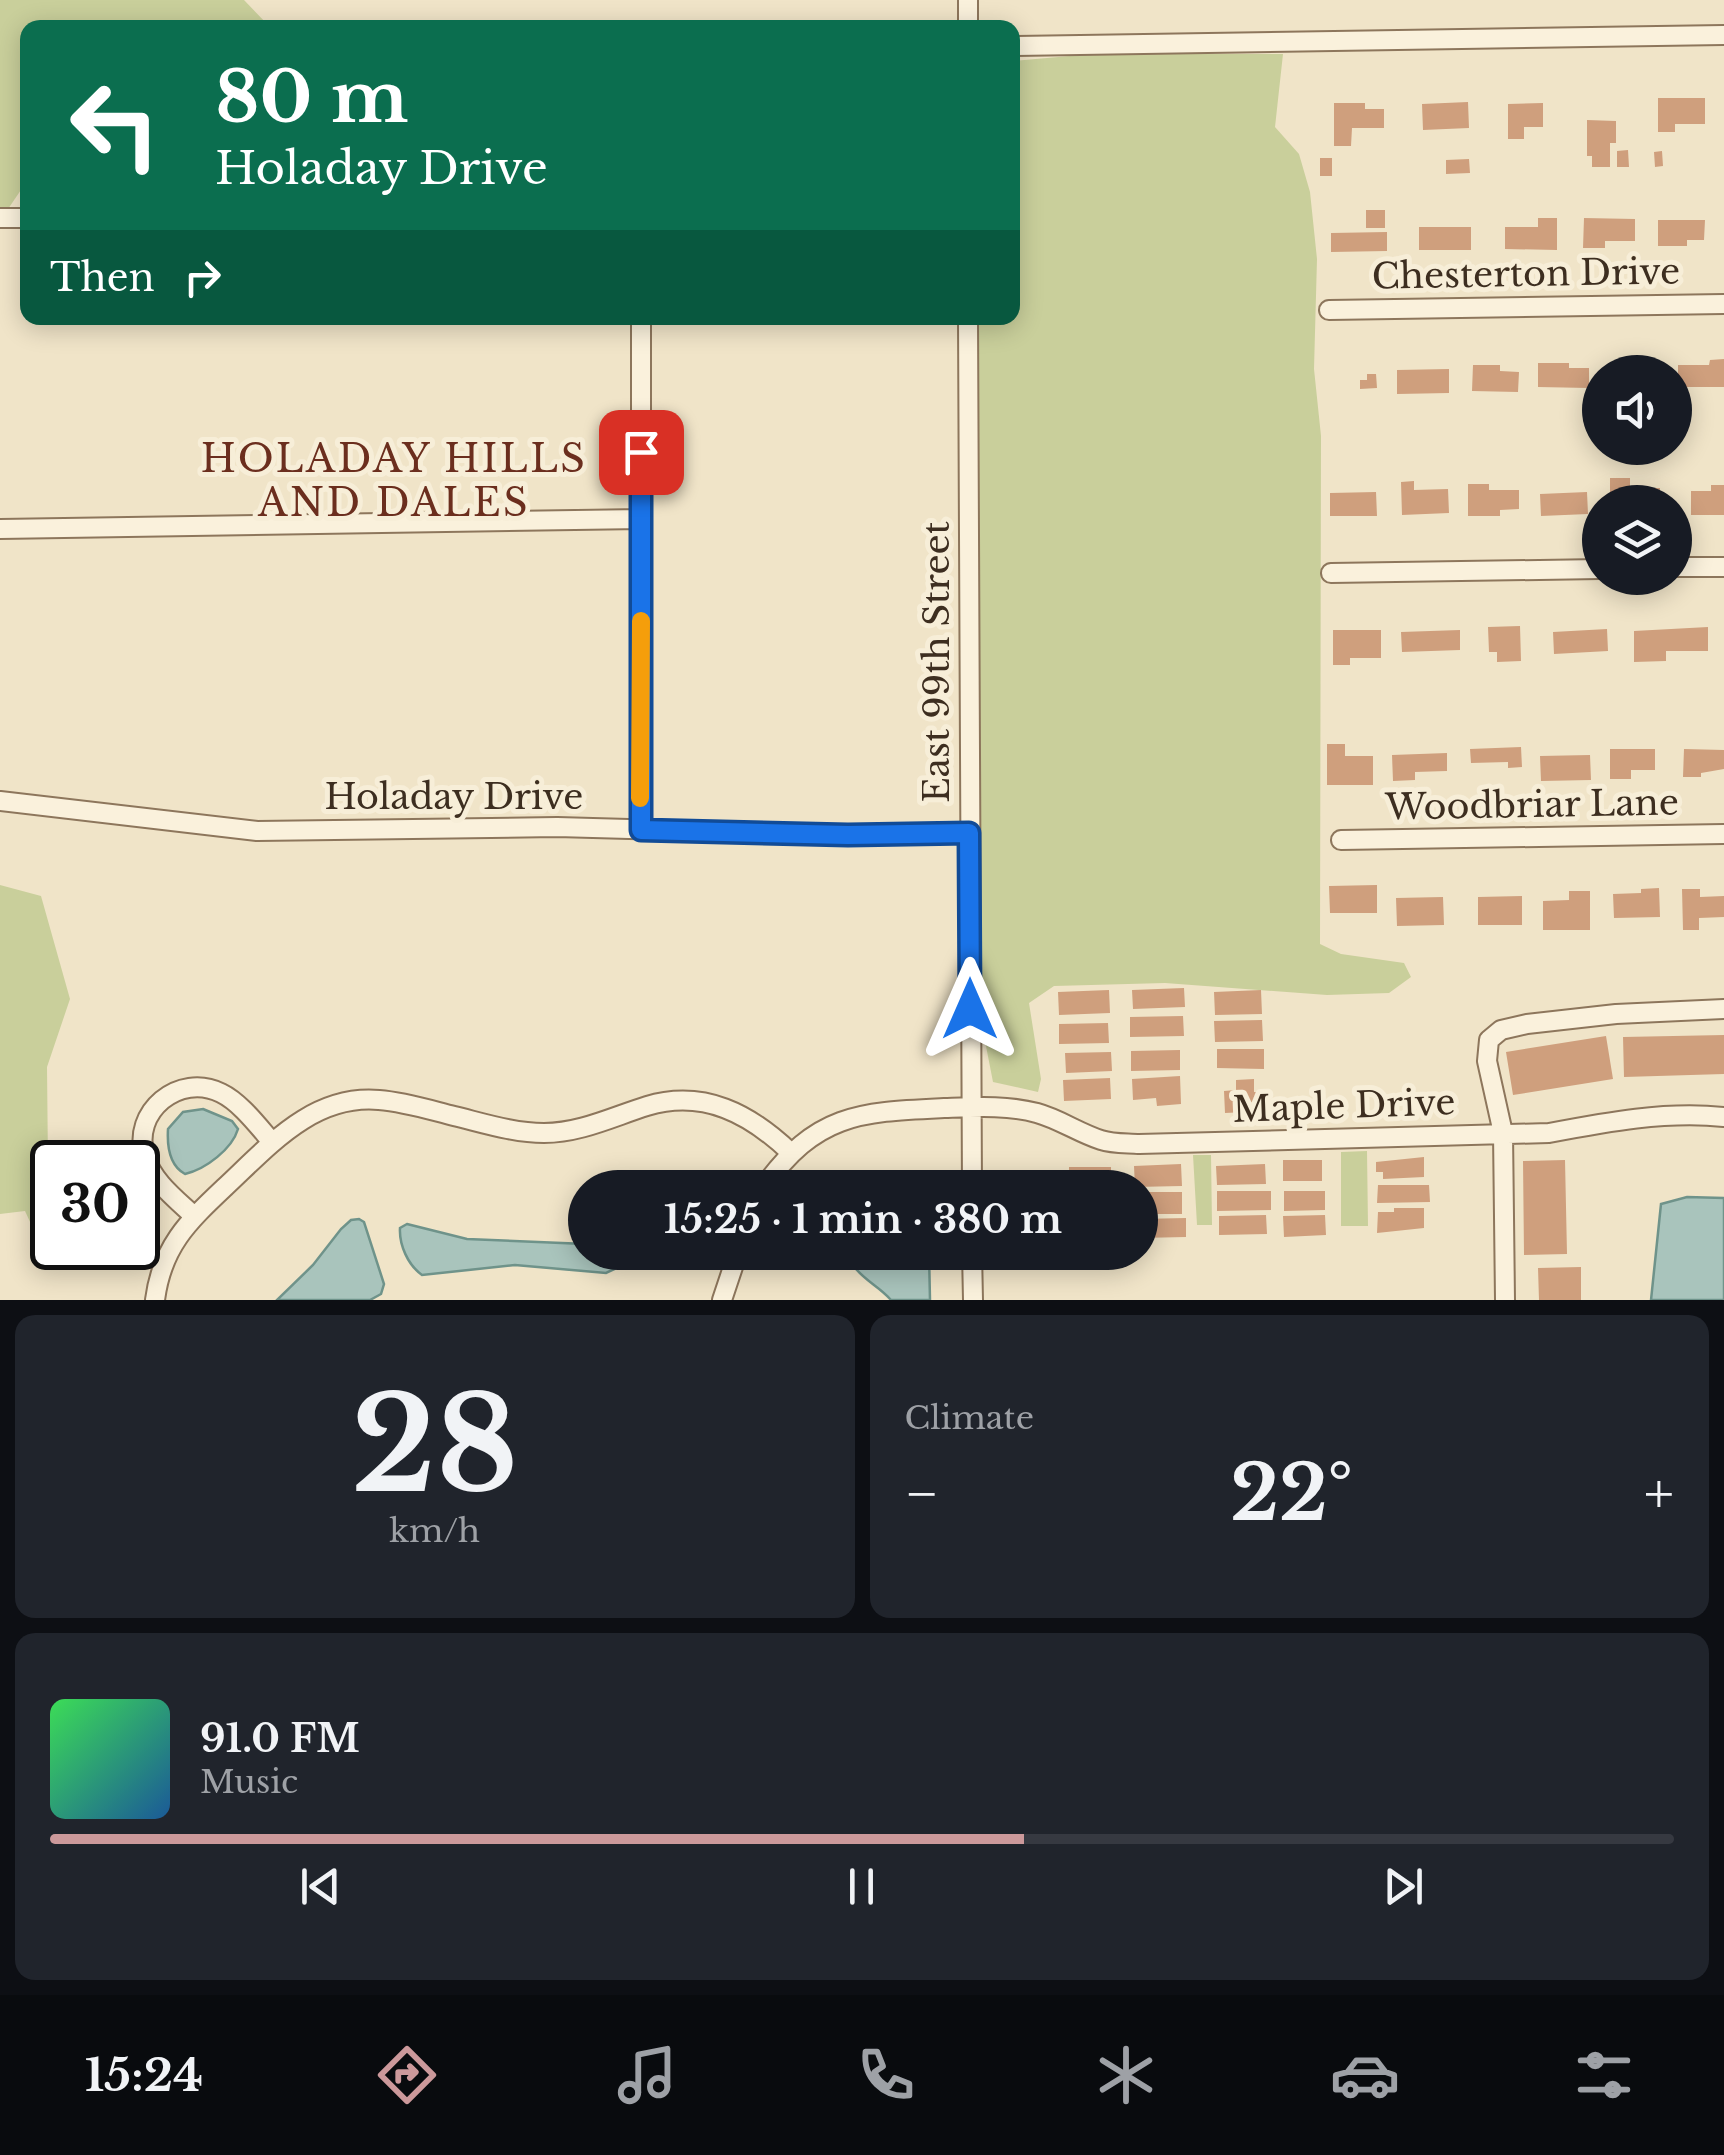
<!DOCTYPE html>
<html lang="en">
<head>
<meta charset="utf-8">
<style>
  body { margin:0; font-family:"Libre Baskerville",serif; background:#20242c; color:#f1f3f6; height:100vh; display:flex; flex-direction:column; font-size:38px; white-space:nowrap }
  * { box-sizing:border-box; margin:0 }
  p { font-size:32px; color:#9ea1a6 }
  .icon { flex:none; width:55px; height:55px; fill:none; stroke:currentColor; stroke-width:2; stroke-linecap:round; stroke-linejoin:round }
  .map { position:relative; height:1300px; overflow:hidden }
  .side { display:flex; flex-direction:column; gap:15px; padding:15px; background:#0d0f14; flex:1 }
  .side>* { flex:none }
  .hud { position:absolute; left:20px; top:20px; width:1000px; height:305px; border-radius:20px; box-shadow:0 5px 25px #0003; background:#0b6e4f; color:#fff; overflow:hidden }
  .controls { position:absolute; left:1582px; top:355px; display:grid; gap:20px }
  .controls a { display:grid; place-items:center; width:110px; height:110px; border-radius:50%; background:#171b24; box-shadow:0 5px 25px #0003; font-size:50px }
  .speed { position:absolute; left:30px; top:1140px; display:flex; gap:20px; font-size:50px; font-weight:700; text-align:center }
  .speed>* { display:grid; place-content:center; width:130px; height:130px; border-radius:50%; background:#171b24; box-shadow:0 5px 25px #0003; line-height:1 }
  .speed .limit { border:5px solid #111; border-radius:15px; background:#fff; color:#111 }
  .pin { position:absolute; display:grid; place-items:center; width:85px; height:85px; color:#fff; margin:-42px; border-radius:20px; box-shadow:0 5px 15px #0006 }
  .me { position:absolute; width:110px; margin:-55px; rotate:0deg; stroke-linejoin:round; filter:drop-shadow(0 0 8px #0008) }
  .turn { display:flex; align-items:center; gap:35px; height:210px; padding:0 30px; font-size:45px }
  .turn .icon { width:130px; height:130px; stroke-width:2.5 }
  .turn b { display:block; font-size:70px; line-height:85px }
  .then { display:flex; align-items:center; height:95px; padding:0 30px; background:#0003; gap:20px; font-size:38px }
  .big { font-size:75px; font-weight:800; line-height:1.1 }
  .side .card { flex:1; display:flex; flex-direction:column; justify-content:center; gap:15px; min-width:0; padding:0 35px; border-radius:20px; background:#20242c }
  .side .dial { align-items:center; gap:0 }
  .dial b { font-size:130px; line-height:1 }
  .song { display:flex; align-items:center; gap:30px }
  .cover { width:120px; height:120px; border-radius:15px; background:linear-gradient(135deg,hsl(130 70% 55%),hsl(210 70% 35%)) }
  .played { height:10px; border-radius:5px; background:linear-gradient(90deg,#cc999b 60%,#363941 60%) }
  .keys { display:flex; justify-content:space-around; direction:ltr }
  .heat { display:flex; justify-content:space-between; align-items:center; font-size:55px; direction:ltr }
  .side .tiles { flex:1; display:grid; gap:15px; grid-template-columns:1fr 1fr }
  .card:last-child { grid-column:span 2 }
  .trip { position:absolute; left:568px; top:1170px; width:590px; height:100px; border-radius:50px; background:#171b24; box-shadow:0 5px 25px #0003; font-weight:800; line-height:100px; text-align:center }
  .tab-bar { display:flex; height:160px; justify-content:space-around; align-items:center; background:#090b0e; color:#9ea1a6 }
  .tab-bar .icon { width:70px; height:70px }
  .tab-bar .on { color:#cc999b }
  .tab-bar b { font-size:45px; color:#f1f3f6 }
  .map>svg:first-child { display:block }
  .green { fill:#c9cf9b }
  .water { fill:#a9c4bc; stroke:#6f938a; stroke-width:2.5 }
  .building { fill:#cf9f7d }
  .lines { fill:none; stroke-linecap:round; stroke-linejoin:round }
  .minor-casing { stroke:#8d765c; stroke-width:22 }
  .minor { stroke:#faf1dc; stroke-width:18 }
  .route-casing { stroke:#114b97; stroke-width:25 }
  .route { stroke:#1a73e8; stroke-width:18 }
  .slow { stroke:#f59e0b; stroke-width:18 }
  .labels { text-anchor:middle; stroke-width:10; stroke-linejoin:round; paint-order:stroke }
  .street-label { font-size:35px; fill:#3d2e20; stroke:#f7eed8 }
  .neighbourhood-label { font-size:38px; letter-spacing:2.5px; fill:#6b2e1e; stroke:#f7eed8 }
</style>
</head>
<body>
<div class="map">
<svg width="1724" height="1300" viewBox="0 0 1724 1300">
  <rect width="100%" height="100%" fill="#f0e4c8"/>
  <path class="green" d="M0,0H244L270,27L28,28L27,181L6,212H0Z
    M1092,54H1283L1275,127L1299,154L1310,192L1317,259L1314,369L1321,436L1320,944L1341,954L1404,963L1411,977L1389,993L1327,995L1165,983L1054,986L1029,1003L1041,1079L1038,1092L993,1082L978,1005V318H1012L1013,61Z
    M0,885L41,896L70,999L47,1067L49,1263L25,1211L0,1214Z
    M1367,1151L1368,1226H1341V1152Z
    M1193,1155H1211L1212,1225H1197Z"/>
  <path class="water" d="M203,1109L232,1121L238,1129C232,1149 206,1169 185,1174C170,1166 167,1146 168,1129L183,1112Z
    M1687,1197L1724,1198V1300H1651L1661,1204Z
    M359,1219L364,1222L384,1284L381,1294L370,1300H277L313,1265L341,1229L351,1220Z
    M407,1224L467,1239L585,1244V1252L626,1254L623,1265L606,1273L515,1265L422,1275C408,1265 399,1245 400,1228Z
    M855,1253H929L930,1300H891C879,1286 863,1280 853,1265Z"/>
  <path class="building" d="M1658,98H1705V124H1675V132H1658Z
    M1468,102L1469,128L1423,130L1422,104Z
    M1334,103H1365V109H1384V128H1352L1351,146H1334Z
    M1543,103V127H1524V139H1508V104Z
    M1587,120L1616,121V143H1610V167H1592V156H1587Z
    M1628,150L1629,167H1617V151Z
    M1662,151L1663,166L1655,167L1654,152Z
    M1320,158H1332V176H1320Z
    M1469,159L1470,173L1446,174V160Z
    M1366,210H1385V228H1366Z
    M1538,218H1557V250L1505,249V227H1538Z
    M1584,218L1635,219V241H1605V248H1583Z
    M1658,220H1705L1704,240H1687V246H1658Z
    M1419,227H1471V250H1419Z
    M1387,232V251L1331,252V233Z
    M1724,359V387H1678V365H1709L1710,360Z
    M1538,363H1569V368H1589V388L1538,387Z
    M1608,363H1653V372H1608Z
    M1473,365H1500V371L1519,372L1518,392L1472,391Z
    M1449,369V393L1397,394V370Z
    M1367,374H1376L1377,388L1360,389V380H1367Z
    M1610,478H1630V488H1660V502H1610Z
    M1414,481V490L1448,489L1449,513L1402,515L1401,482Z
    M1468,484H1489V490H1519V509L1500,510V516H1468Z
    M1711,485H1724V515H1691V491H1711Z
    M1376,492L1377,516H1330V493Z
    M1587,492L1588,514L1541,516L1540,494Z
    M1520,626L1521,661L1497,662V652H1489L1488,627Z
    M1708,627V651H1666V661L1634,662V631Z
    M1607,629L1608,651L1554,654L1553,632Z
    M1333,630H1381V658H1350V665H1333Z
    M1460,630V650L1402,652L1401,632Z
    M1327,744H1345V756H1373V785H1327Z
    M1521,747L1522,767L1508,768V762L1471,763L1470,749Z
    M1610,749H1655V770H1631V779H1610Z
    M1684,749L1724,750V769L1701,773V777H1683Z
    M1447,753V771L1415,772V780L1393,781L1392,755Z
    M1590,755L1591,780L1541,781L1540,756Z
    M1377,885V913H1330L1329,886Z
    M1659,888L1660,917L1614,918L1613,894L1641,893V889Z
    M1682,889H1700V897L1724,896V917L1699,918V930H1683Z
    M1569,891H1590V930H1543V901L1569,900Z
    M1522,896V925H1478V897Z
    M1443,897L1444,925L1397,926L1396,898Z
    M1184,988L1185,1007L1133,1009L1132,990Z
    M1109,990L1110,1013L1059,1015L1058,992Z
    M1261,990L1262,1014L1215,1015L1214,992Z
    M1183,1016L1184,1036L1130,1037V1017Z
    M1262,1020L1263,1041L1215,1042L1214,1021Z
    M1108,1023L1109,1043L1059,1044V1024Z
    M1724,1035V1074L1624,1077L1623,1037Z
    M1606,1036L1613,1079L1513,1095L1506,1052Z
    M1217,1049H1264V1069L1217,1068Z
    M1180,1050V1070L1131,1071V1051Z
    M1111,1052L1112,1071L1066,1073L1065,1053Z
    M1180,1076L1181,1104L1157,1106L1156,1098L1133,1100L1132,1079Z
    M1110,1078L1111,1099L1064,1101L1063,1080Z
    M1254,1079V1092H1264L1265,1111L1225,1113L1224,1091L1236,1090V1080Z
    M1424,1157V1177L1383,1179V1172H1376V1162Z
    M1283,1160H1322V1181H1283Z
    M1565,1160L1567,1254L1524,1255L1523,1161Z
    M1181,1164L1182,1186L1135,1187L1134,1166Z
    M1265,1164L1266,1184L1217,1185L1216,1166Z
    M1069,1167H1111V1185L1069,1186Z
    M1378,1185H1429L1430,1202L1377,1203Z
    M1217,1191H1271V1210L1217,1211Z
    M1284,1191H1325V1210L1284,1211Z
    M1140,1192H1182V1214H1140Z
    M1394,1208H1424V1228L1377,1233L1378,1212H1394Z
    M1266,1215L1267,1234L1219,1235V1216Z
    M1325,1215L1326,1235L1284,1237L1283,1216Z
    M1186,1218V1237L1140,1238V1219Z
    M1581,1267V1300H1539L1538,1268Z"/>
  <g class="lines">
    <g class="minor-casing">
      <path id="minor" d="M968,0V28
        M1012,46L1724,35
        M0,218H28
        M1329,310L1724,304
        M968,318L972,1188
        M0,529L641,519
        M1675,567H1724
        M1331,573L1600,569
        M0,801L257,831L557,827L849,835L969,833
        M641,830V318
        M1341,840L1724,834
        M763,1188C816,1113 860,1112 944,1108C975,1107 1007,1105 1037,1113C1059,1119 1079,1133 1101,1140C1113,1144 1127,1143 1139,1144L1549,1133C1607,1122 1665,1111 1724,1117
        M194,1216C176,1199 152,1181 145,1156C131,1112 179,1072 221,1093C240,1102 258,1126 272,1142
        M972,1252L973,1300
        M155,1300C162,1246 188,1222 225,1187C269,1146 313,1094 379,1100C405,1102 430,1110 454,1116C483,1123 514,1133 544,1133C580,1133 612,1117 647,1106C704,1089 750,1114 790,1152
        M722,1300L738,1252
        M1505,1300L1503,1133L1487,1061L1489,1040L1501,1030L1527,1024L1616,1014L1724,1009"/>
    </g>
    <use href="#minor" class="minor"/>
  </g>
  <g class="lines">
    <g class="route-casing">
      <path id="route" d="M641,452V830L848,835L969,833L970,1009"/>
    </g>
    <use href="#route" class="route"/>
    <path class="slow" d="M640,798L641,621"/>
  </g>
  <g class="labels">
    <g class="street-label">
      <text transform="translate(1526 274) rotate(-1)" y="12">Chesterton Drive</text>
      <text transform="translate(937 662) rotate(-90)" y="12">East 99th Street</text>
      <text x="454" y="809">Holaday Drive</text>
      <text transform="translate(1532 805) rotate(-1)" y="12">Woodbriar Lane</text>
      <text transform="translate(1344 1106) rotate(-2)" y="12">Maple Drive</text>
    </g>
    <g class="neighbourhood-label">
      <text x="394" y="472">HOLADAY HILLS<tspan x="394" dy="44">AND DALES</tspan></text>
    </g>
  </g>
</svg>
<div class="controls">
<a><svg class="icon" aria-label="sound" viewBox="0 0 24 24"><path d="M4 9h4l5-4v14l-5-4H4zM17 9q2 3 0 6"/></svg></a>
<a><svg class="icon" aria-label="layers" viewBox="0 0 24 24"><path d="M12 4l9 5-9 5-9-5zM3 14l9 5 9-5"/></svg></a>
</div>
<div class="speed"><div class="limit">30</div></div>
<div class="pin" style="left:641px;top:452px;background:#d93025"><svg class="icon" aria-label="arrive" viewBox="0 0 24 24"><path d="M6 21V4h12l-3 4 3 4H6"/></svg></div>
<svg class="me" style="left:970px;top:1009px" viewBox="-20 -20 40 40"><path d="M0-17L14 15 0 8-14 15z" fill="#1a73e8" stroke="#fff" stroke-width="4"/></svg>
<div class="trip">15:25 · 1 min · 380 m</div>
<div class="hud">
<div class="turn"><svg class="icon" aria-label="left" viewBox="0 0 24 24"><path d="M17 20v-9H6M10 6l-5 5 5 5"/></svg><div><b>80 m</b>Holaday Drive</div></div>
<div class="then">Then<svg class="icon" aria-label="right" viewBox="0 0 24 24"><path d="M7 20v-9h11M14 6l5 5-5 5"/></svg></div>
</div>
</div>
<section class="side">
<div class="tiles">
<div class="card dial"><b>28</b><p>km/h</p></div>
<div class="card"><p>Climate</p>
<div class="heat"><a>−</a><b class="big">22°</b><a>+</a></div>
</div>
<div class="card">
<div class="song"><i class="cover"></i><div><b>91.0 FM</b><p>Music</p></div></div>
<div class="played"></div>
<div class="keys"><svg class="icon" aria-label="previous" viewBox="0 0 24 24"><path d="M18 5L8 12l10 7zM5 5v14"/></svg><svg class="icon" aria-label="pause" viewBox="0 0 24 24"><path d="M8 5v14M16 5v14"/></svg><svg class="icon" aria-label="next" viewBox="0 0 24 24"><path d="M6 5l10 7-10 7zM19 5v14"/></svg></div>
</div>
</div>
</section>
<nav class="tab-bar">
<b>15:24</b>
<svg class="icon on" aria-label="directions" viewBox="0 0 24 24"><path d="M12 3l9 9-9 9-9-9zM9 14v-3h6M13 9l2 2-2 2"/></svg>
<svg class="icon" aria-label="music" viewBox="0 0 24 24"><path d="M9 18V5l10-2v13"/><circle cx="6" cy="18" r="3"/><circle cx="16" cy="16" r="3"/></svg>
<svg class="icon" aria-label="phone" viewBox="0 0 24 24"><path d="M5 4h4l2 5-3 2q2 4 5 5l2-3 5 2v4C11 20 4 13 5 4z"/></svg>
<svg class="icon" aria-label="climate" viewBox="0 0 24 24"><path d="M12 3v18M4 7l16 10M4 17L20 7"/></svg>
<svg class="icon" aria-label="car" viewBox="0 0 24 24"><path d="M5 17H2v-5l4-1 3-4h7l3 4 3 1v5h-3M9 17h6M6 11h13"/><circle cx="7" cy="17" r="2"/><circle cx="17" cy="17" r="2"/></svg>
<svg class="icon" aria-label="filters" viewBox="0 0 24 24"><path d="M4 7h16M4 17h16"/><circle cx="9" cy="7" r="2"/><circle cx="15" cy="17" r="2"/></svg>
</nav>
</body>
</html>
